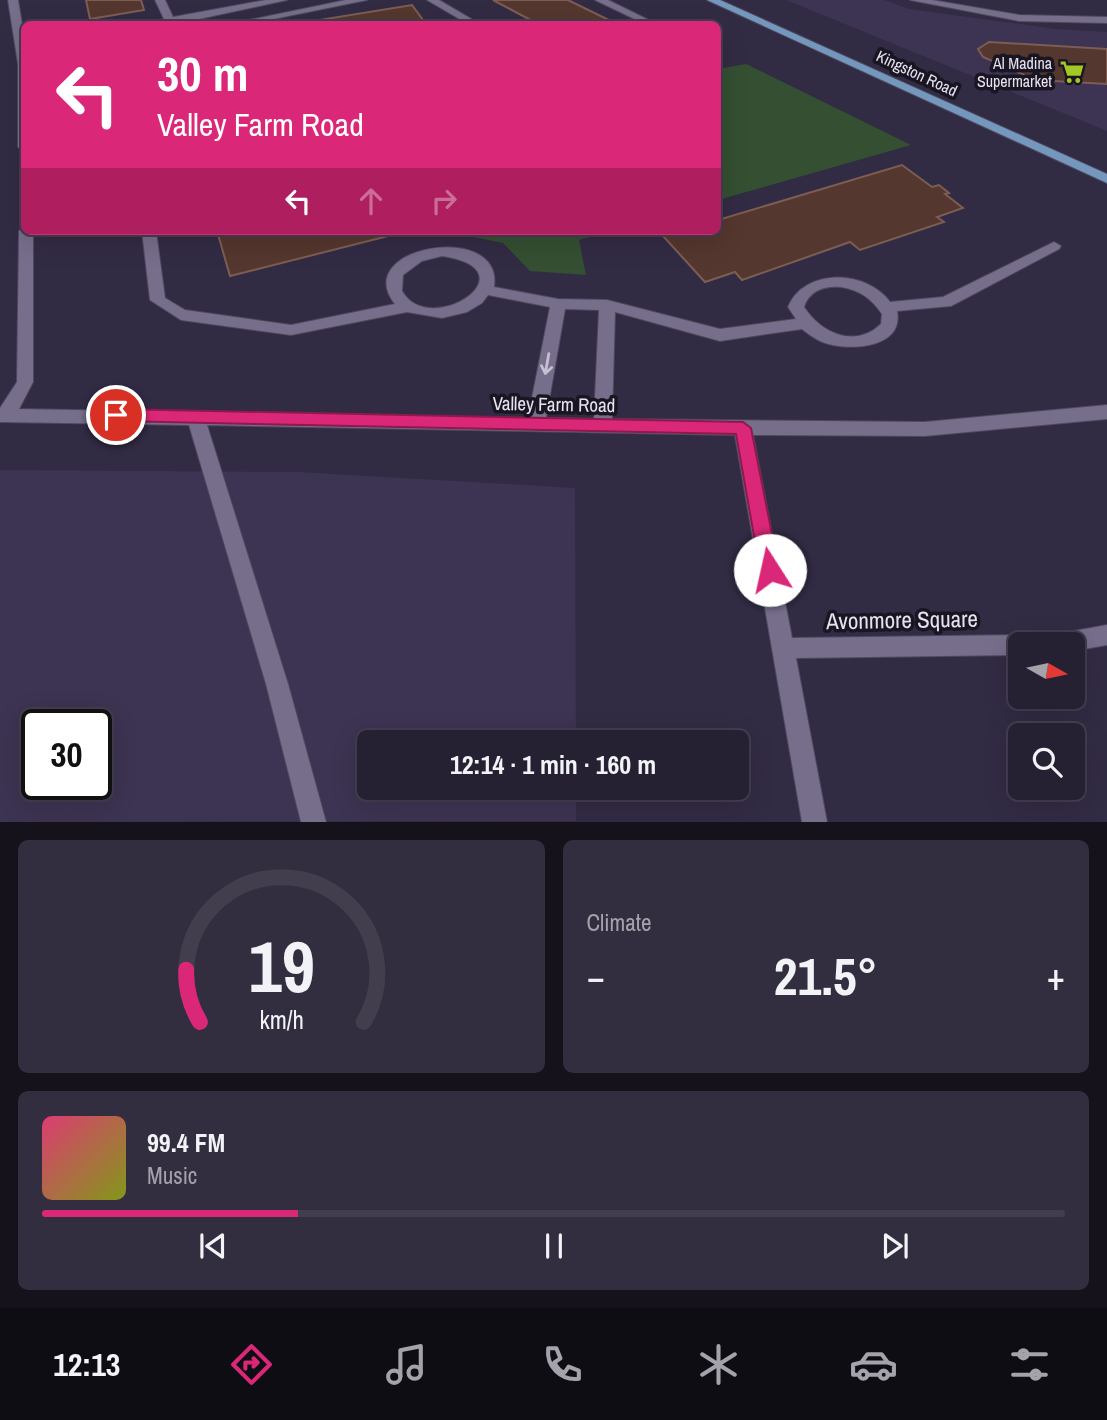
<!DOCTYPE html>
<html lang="en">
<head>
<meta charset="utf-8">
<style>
  body { margin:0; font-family:"Archivo Narrow",sans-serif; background:#322d3f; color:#f1f3f6; height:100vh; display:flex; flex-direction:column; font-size:26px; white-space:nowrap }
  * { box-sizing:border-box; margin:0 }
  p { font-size:23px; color:#a4a3ac }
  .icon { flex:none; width:38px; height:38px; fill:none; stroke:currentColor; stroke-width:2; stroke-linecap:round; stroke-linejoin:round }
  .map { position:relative; height:822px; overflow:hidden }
  .side { display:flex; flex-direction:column; gap:18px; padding:18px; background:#15121c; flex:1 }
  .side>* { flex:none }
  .banner { position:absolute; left:21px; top:21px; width:700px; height:214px; border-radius:10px; box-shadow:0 7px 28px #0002,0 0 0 2px #423e4e; background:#db2777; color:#fff; overflow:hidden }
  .needle { width:46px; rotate:99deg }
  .controls { position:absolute; left:1008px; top:632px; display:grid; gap:14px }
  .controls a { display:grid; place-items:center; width:77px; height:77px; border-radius:10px; background:#262033; box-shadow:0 7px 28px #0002,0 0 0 2px #423e4e; font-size:35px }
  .speed { position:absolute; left:21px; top:709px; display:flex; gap:14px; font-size:35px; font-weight:700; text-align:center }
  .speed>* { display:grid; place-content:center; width:91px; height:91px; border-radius:50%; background:#262033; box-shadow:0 7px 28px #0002,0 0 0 2px #423e4e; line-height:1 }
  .speed .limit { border:4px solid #111; border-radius:10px; background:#fff; color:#111 }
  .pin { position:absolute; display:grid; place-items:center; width:60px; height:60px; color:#fff; margin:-30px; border:4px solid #fff; border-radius:50%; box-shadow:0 2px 7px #0007 }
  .me { position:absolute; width:77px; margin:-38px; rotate:350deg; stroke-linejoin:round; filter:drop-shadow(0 0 5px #0008) }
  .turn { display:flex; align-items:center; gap:24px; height:147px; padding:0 21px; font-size:32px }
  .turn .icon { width:91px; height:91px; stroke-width:2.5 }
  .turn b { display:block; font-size:49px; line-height:60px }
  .lanes { display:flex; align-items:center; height:66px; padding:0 21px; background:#0003; justify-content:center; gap:35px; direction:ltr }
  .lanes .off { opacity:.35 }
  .big { font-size:52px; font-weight:800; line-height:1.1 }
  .side .card { flex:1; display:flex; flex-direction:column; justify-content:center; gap:10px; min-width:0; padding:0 24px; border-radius:10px; background:#322d3f }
  .side .dial { align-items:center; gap:0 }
  .dial svg { height:182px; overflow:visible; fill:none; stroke:#423e4e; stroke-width:7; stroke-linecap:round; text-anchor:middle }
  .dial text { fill:#f1f3f6; stroke:none }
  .song { display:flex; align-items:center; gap:21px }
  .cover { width:84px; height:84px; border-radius:10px; background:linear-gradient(135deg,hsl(340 70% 55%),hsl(70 70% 35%)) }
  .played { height:7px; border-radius:4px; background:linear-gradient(90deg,#db2777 25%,#423e4e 25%) }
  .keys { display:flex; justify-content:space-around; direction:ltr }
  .heat { display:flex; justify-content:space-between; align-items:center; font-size:38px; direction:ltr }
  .side .tiles { flex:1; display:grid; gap:18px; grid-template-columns:1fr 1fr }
  .card:last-child { grid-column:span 2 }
  .trip { position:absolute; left:357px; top:730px; width:392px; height:70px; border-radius:10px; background:#262033; box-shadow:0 7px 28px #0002,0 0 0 2px #423e4e; font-weight:800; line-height:70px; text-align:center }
  .tab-bar { display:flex; height:112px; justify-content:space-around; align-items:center; background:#0f0d14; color:#a4a3ac }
  .tab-bar .icon { width:49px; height:49px }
  .tab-bar .active { color:#db2777 }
  .tab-bar b { font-size:32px; color:#f1f3f6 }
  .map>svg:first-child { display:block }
  .built { fill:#3d3352; fill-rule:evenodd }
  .green { fill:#344f32 }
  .building { fill:#54372e; stroke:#7d5d53; stroke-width:2 }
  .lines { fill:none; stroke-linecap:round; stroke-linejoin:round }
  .minor-casing { stroke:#4f495e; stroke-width:2 }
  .major-casing { stroke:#4f495e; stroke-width:2 }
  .minor { fill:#766e8b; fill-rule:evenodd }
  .major { fill:#7498bd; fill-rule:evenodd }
  .oneway { stroke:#c5bfd4 }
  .route { fill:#db2777; stroke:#8e194d; stroke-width:2 }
  .labels { text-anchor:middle; stroke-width:7; stroke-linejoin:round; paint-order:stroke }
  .far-poi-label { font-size:16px; fill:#e7e2f3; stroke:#191621; text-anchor:end }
  .far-street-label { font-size:16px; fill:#e7e2f3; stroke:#191621 }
  .street-label { font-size:19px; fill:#e7e2f3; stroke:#191621 }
  .near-street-label { font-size:23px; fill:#e7e2f3; stroke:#191621 }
</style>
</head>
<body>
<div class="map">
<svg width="1107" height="822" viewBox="0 0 1107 822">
  <rect width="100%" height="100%" fill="#322b44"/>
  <path class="built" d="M786,0H884L909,9L1056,29L1107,32V131Z
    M0,470L299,472L575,488L576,742H369V788H576V821L0,822ZM37,724H96V784H37Z"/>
  <path class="green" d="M746,64L911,145L718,200V69Z
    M444,231H610L579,240L586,275L530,271L503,243Z"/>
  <path class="building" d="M86,0H141L144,10L90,19Z
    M493,0H568L617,24H538Z
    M412,5L426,24H295Z
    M989,42L1107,49V84L1036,80L983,57L978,49Z
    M902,165L932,187L939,185L949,193L945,194L963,208L937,217L944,222L860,250L850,242L742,280L735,272L705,282L663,236L681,231H718V220Z
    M217,231H408L230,276Z"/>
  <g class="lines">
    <g class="minor-casing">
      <path id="minor" d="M8,0H18L24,36V151L18,147V64Z
        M155,0H165L173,17L266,0H287L176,24H149L150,22L164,19Z
        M346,0H367L249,24H230Z
        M427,0H439L480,24H468Z
        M595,0H608L657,24H645Z
        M910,0H932L1019,15L1107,17V23L1019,21Z
        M24,227V231H33V382L19,409L528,418L550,307L488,295L482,303L467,312L442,318L407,312L291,335L181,320L150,300L142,231H156L165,298L185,310L291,325L395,304C349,246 504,220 494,287L558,299L607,300L720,329L796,319L788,307C804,268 866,269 890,302L943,297L1054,242L1061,246L1059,249L951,306L897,311C905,350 844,352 820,341C814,338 807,333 802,329L720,341L615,312L612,419L925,422L1107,405V419L925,436L753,435L792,638L1020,635L1028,638L1030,644H1020V655L796,658L827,822H802L735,435L207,425L288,684L326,822H301L266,684L189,425L0,422V408L17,382L19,231ZM442,256C535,270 430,340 402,291L403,275L422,261ZM841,287C860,290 872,299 882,314L881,324C855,349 821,333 804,307C810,290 824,286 841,287ZM565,309L599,310L594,419L546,418Z
        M1107,625V645L1073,651V644H1046L1049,637L1057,634Z"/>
    </g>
    <g class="major-casing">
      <path id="major" d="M707,0H720L1107,174V183Z"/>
    </g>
    <use href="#minor" class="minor"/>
    <use href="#major" class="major"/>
  </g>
  <defs><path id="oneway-shaft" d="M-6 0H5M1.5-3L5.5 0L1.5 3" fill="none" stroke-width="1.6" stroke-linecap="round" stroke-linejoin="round" transform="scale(1.75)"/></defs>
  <use class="oneway" href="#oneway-shaft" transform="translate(547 364) rotate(100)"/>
  <path class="route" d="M116,409L743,422L751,428L779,570L776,575L770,578L763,575L760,570L736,434L116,421L108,415Z"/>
  <defs>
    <g id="supermarket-bare" transform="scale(1.89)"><path d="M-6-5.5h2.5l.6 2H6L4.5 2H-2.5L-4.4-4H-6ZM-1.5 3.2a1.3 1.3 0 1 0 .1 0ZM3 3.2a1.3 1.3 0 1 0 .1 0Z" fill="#a3c826" stroke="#191621" stroke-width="2.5" paint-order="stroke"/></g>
  </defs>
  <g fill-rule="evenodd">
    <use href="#supermarket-bare" x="1072" y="72"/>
  </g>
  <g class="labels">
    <g class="far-poi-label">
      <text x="1052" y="69">Al Madina<tspan x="1052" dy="18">Supermarket</tspan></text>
    </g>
    <g class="far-street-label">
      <text transform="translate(917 73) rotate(25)" y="6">Kingston Road</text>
    </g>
    <g class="street-label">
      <text transform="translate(554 404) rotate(1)" y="7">Valley Farm Road</text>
    </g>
    <g class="near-street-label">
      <text transform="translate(902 620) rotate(-1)" y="8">Avonmore Square</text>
    </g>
  </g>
</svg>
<div class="controls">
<a><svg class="needle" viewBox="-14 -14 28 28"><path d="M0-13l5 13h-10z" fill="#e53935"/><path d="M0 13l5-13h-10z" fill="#a4a3ac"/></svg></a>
<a><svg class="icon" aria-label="search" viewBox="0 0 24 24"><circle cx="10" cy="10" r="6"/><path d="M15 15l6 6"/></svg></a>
</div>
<div class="speed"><div class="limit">30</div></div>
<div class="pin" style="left:116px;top:415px;background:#d93025"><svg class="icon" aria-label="arrive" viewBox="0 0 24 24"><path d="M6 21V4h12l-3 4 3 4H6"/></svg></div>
<svg class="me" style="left:770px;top:570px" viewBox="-20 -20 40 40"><circle r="19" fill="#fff"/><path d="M0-13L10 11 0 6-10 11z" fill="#db2777"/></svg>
<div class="trip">12:14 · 1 min · 160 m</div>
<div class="banner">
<div class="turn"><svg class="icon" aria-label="left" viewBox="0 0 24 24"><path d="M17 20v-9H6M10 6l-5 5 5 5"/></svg><div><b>30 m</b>Valley Farm Road</div></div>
<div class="lanes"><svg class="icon" aria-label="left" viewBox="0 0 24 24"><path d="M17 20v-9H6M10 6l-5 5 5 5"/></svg><svg class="icon off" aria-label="ahead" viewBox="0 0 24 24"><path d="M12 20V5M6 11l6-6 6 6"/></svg><svg class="icon off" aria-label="right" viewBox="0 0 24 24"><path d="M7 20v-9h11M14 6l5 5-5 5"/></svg></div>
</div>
</div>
<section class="side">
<div class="tiles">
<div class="card dial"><svg viewBox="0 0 100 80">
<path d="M14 69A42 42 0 1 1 86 69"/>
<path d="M14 69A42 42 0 0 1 8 46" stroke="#db2777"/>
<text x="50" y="56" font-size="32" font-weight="700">19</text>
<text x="50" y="72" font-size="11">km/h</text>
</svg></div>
<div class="card"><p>Climate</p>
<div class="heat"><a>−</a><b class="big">21.5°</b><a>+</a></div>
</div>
<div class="card">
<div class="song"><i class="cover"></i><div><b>99.4 FM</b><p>Music</p></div></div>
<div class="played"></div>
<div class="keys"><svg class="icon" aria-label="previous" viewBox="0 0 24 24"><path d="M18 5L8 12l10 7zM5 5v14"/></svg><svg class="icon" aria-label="pause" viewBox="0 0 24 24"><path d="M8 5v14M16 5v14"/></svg><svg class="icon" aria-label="next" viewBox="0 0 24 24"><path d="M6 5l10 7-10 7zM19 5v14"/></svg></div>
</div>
</div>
</section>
<nav class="tab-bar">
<b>12:13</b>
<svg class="icon active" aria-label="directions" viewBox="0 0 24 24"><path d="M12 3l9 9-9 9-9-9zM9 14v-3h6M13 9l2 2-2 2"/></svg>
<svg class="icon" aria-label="music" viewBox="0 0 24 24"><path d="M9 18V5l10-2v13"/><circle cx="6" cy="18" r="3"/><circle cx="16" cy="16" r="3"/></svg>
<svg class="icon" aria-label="phone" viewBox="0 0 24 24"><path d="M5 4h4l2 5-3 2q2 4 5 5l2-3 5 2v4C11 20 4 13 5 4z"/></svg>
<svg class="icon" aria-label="climate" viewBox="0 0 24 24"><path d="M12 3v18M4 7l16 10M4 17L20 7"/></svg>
<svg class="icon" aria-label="car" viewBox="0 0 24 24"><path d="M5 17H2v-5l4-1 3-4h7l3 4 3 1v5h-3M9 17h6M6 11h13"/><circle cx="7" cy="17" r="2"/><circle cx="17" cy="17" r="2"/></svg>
<svg class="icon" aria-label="filters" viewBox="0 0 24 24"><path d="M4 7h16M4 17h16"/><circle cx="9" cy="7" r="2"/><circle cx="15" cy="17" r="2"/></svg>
</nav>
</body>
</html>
